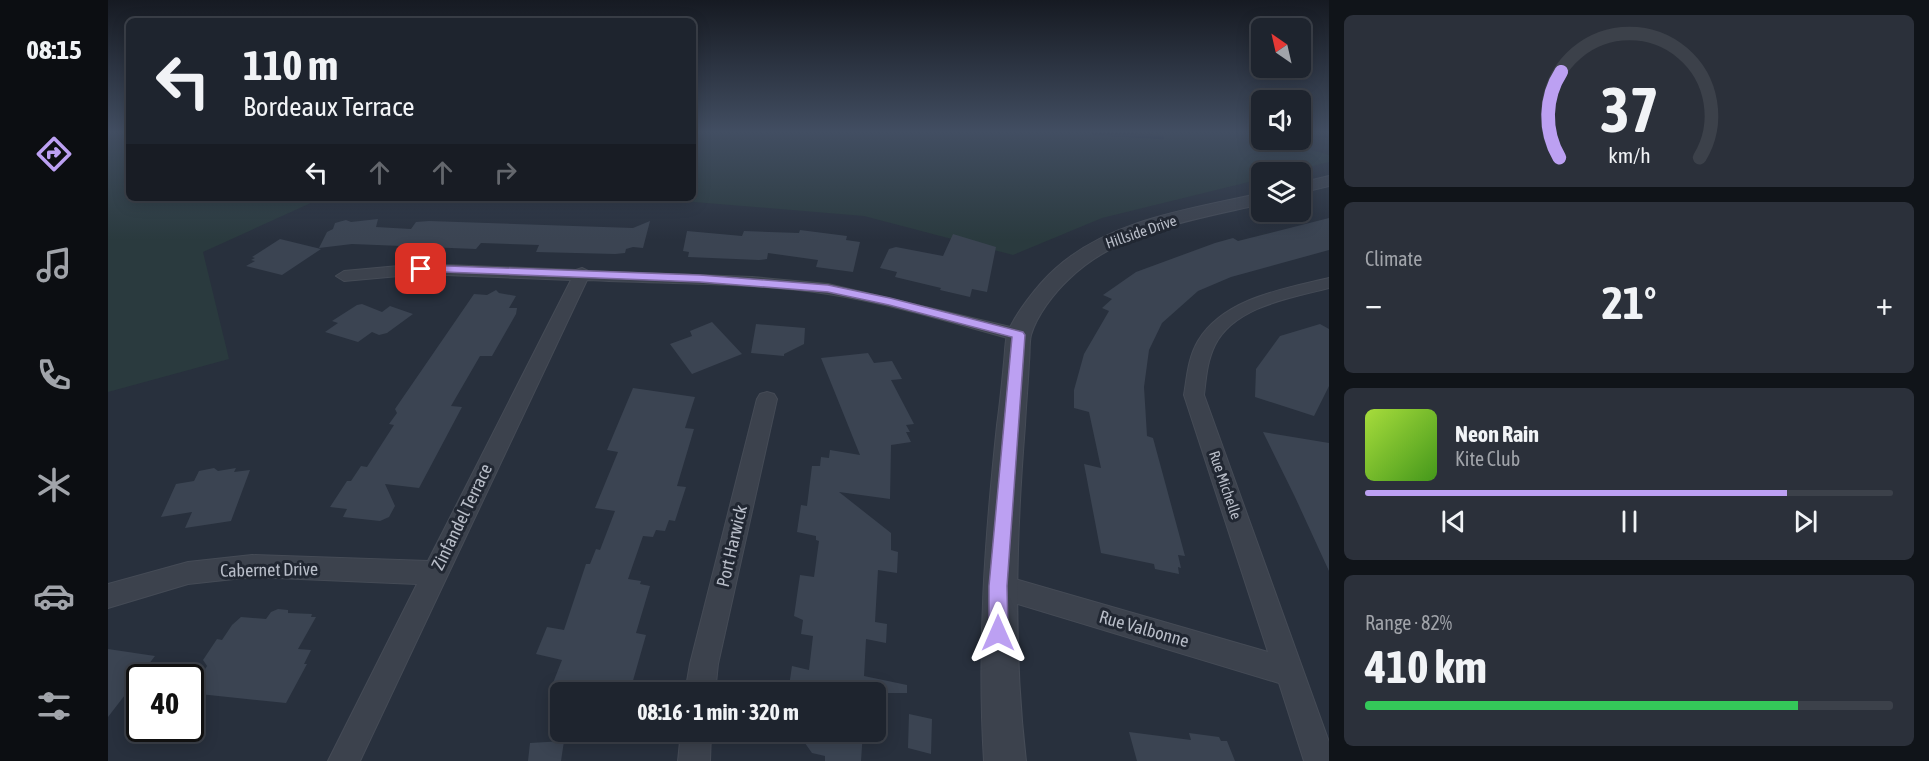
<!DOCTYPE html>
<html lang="en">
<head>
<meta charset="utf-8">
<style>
  body { margin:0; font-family:"Asap Condensed",sans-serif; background:#2b303a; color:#f1f3f6; height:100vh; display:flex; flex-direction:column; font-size:22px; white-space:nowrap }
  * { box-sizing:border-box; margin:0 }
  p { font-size:20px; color:#a1a4aa }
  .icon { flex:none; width:33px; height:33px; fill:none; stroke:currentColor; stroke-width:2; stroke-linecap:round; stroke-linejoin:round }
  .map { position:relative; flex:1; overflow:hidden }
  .drawer { display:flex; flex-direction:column; gap:15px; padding:15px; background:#101419; width:600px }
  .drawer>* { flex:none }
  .top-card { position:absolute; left:18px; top:18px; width:570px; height:183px; border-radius:9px; box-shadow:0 3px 15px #0003,0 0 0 2px #3c414a; background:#1e242e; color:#f1f3f6; overflow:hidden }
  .needle { width:39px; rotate:326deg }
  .tools { position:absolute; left:1143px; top:18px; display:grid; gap:12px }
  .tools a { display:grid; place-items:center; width:60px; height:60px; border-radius:9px; background:#1e242e; box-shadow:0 3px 15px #0003,0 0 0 2px #3c414a; font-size:30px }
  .speed { position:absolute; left:18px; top:664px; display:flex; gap:12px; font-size:30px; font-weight:700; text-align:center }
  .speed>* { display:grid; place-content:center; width:78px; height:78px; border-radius:50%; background:#1e242e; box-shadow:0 3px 15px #0003,0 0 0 2px #3c414a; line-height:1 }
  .speed .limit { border:3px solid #111; border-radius:9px; background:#fff; color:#111 }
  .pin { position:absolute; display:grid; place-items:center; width:51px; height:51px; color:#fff; margin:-26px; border-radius:12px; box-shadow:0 3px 9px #0006 }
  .me { position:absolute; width:66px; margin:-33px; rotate:0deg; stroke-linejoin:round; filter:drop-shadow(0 0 4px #0008) }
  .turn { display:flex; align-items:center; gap:21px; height:126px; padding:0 18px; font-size:27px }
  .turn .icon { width:78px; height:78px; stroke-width:2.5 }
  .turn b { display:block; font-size:42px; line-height:51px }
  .lanes { display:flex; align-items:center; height:57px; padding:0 18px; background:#0003; justify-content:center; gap:30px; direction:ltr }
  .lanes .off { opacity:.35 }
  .big { font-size:45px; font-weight:700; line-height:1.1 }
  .drawer .widget { flex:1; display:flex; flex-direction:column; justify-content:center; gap:9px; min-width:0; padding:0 21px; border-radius:9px; background:#2b303a }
  .drawer .dial { align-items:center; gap:0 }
  .dial svg { height:156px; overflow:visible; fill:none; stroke:#3c414a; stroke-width:7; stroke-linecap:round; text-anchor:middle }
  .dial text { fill:#f1f3f6; stroke:none }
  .song { display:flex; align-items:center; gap:18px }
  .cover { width:72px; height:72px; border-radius:9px; background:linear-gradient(135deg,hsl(80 70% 55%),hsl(100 70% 35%)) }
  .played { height:6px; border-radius:3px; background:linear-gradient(90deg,#bca0f2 80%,#3c414a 80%) }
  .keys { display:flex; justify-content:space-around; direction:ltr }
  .heat { display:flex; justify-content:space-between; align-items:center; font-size:33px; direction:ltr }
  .charge { height:9px; border-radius:4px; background:linear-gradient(90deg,#34c759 82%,#3c414a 0) }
  .trip { position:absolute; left:442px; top:682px; width:336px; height:60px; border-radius:9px; background:#1e242e; box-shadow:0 3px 15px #0003,0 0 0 2px #3c414a; font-weight:700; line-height:60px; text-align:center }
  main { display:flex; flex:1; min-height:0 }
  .menu { display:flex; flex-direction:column; width:108px; justify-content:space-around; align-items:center; background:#0c0e12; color:#a1a4aa }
  .menu .icon { width:42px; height:42px }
  .menu .on { color:#bca0f2 }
  .menu b { font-size:27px; color:#f1f3f6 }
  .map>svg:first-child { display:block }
  .green { fill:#2a3a3e }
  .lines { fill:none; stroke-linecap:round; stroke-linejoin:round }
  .stream { stroke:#1c2739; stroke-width:4.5 }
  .building { fill:#3b4452 }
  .minor-casing { stroke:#454b56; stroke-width:2 }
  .tertiary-casing { stroke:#454b56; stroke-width:2 }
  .minor { fill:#3c424d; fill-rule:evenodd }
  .tertiary { fill:#3c424d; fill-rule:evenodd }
  .route { fill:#bca0f2; stroke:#7a689d; stroke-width:1.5 }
  .labels { text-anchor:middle; stroke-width:6; stroke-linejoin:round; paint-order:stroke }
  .street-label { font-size:15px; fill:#b8bdc8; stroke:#212732 }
  .near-street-label { font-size:18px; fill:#b8bdc8; stroke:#212732 }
</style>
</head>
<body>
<main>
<nav class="menu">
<b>08:15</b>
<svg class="icon on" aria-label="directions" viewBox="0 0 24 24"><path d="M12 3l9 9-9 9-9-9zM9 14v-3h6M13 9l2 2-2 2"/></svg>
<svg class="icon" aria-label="music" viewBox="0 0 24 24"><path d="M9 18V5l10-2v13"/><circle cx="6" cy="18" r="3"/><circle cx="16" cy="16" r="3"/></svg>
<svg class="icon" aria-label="phone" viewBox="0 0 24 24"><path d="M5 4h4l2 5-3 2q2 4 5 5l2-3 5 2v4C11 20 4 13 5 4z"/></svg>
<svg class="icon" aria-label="climate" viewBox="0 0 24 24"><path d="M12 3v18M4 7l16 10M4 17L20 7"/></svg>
<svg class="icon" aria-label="car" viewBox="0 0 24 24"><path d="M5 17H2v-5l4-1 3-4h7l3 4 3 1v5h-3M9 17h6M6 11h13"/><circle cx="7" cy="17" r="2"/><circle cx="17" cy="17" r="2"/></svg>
<svg class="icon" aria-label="filters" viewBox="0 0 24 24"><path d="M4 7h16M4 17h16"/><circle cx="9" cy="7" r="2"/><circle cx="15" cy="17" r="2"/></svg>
</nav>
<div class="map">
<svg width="1221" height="761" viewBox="0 0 1221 761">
  <rect width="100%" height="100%" fill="#28303d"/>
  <path class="green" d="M0,133H21V198H245L205,202L95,252L121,359L0,392Z
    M585,133H1147L1153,135L1154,140H1169L1221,155V162L1180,172H1154L1153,179L994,218L905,255L756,216L537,198H585Z"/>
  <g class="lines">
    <path class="stream" d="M986,133L1054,137"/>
  </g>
  <path class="building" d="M1221,218V250L1123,277L1090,291L1054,323L1041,350L1036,387L1039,436L1045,438L1077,556L1070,555L1073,568L1070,567L1071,574L1047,569L1046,564L993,553L976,464L993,468L981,412L966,408V390L976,354L1001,311L994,308L1004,299L995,295L1028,272L1107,243L1125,238L1130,241Z
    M270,219L268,227L303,229L308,222L321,221L525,228L542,221L535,248L525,247L518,249L517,253L507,254L428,252L431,245L373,243L368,249L244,244L211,248L219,232L225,229L227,223L238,220L243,222Z
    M692,230L739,236L738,240L752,242L745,272L708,267L710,260L660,253L659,259L651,260L580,257L581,252L575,251L579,231L634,236L636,231L691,233Z
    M845,234L888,247L879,292L864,289L862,297L832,290L833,288L787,277L789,272L772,268L781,249L788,247L835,256Z
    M172,239L213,249L174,275L138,266L147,261L143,260L147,258L144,257Z
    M388,290L391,293L408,296L401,308H409L408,314L384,356H372L343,406L354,407L311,488L277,484L287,506L281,517L272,521L235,517L239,509L222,507L239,481H243L253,466L259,467L286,425L281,424L289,413L287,409L366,294L379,295Z
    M254,304L274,312L282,306L305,314L279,333L271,335L264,332L250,342L217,332L230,323L224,321L249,305Z
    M604,322L634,354L584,374L562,344L584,336L582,331Z
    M648,324L697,328L696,344L676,354V356L643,353Z
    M1212,324L1221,329V386L1206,416L1147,397L1148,369L1172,336Z
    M760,353L766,363L784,361L794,379L783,380L806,424L798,425L802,432H798L803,442L783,445L782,499L731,492L783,533V550L790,552L789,573L770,570L767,622L779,624L778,643L758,639L756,676L799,685V693H680L684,666L701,670L705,636L693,634L695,620L686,616L692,575L706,577L711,541L708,540V536L689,532L693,505L699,506L704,466H712L713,457L721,458L722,450L752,455L713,358Z
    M525,388L587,397L577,428L586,429L569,486L578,487L567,521L561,520L557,531L548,530L545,537L535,536L520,579L533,581L532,584L542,586L528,633L538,635L524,684L514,682L511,693H441L454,660L428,654L439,627L456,630L478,564H482L488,549L492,550L507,511L487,508L510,452L499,450Z
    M1155,432L1221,443V571L1187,497Z
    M106,468L110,471L128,468L126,472L142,470L123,521L77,528L84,512L53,517L68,484L86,481L91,471Z
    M170,609L180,610V613L204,614L203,617H208L190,649L203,650L196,664H199L178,703L82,693L99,666L95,660L109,639L114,640L124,625L133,617L158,619L163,612Z
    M0,649L47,656L0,717Z
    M801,714L824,719L823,754L800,748Z
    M689,732H755L753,761H717V756L704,753Z
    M1021,732L1083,740L1081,733L1111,737L1113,741H1119L1127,761H1029Z
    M456,741L453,761H420L422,743Z"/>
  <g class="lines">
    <g class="minor-casing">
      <path id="minor" d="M313,264L468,270L474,268L480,271L644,277L720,284L911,329L917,331L920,335L917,339L911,341C848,324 785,304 720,294C641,282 559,284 479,280L252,761H220L309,584L144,577L80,584L0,608V584L80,562L144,555L320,561L463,280L313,274L236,281L228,276L236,271Z
        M1221,278V288C1183,298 1127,306 1107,345C1099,361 1098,378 1096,395L1221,742V761H1196L1171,683L890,598L881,594L877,586L881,578L890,574L1160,652L1076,395C1079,377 1080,358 1090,341C1116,298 1176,289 1221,278Z
        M659,392L666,394L669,399L610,664L607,693H577L582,664L649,399L652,394Z
        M573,732H603L602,761H570Z"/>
    </g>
    <g class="tertiary-casing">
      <path id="tertiary" d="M1221,176V186L1192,193V183Z
        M1154,193V204C1089,219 1011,230 961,279C946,293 929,315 923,335C921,343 922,354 921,362C920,383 918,404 917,425C908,538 905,649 918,761H876C869,648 877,538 889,425C892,404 894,383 896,362C897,354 897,343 899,335C905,316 931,283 947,269C1002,219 1084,209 1154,193Z"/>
    </g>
    <use href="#minor" class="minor"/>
    <use href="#tertiary" class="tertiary"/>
  </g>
  <linearGradient id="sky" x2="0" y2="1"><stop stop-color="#161a22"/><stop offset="0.55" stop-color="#424e62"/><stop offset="1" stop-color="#424e62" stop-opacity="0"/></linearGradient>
  <rect width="1221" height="240" fill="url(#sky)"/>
  <path class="route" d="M313,265L592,275L720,285L782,298L915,332L917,335L899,586L900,633L897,640L890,642L883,640L881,633V586L904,337L781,305L720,292L592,282L309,271L308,269Z"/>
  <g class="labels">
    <g class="street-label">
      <text transform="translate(1033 232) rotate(-19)" y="5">Hillside Drive</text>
      <text transform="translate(1117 485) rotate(71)" y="5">Rue Michelle</text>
    </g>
    <g class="near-street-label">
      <text transform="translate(354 517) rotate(-64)" y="6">Zinfandel Terrace</text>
      <text transform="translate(624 546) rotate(-77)" y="6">Port Harwick</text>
      <text transform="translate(161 570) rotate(-1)" y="6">Cabernet Drive</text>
      <text transform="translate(1036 629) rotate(16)" y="6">Rue Valbonne</text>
    </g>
  </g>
</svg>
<div class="tools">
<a><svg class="needle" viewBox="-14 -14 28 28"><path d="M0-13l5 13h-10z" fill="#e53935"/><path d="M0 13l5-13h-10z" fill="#a1a4aa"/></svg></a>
<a><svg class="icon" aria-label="sound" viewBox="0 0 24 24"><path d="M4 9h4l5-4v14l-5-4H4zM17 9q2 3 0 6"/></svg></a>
<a><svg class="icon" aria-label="layers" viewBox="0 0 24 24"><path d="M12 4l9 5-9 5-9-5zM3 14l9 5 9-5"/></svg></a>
</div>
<div class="speed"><div class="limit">40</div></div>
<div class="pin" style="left:313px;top:269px;background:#d93025"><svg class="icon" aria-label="arrive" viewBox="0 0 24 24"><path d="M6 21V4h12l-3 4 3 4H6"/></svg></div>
<svg class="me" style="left:890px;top:633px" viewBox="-20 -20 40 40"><path d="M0-17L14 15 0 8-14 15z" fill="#bca0f2" stroke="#fff" stroke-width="4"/></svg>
<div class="trip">08:16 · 1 min · 320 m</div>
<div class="top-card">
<div class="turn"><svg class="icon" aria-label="left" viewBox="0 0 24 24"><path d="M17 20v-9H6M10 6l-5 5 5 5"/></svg><div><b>110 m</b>Bordeaux Terrace</div></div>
<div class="lanes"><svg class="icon" aria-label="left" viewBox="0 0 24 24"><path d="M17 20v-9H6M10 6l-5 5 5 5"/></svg><svg class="icon off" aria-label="ahead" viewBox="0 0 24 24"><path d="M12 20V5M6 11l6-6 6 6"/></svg><svg class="icon off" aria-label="ahead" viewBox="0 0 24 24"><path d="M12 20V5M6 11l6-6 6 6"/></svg><svg class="icon off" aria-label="right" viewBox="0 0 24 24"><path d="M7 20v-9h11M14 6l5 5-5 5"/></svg></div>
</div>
</div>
<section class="drawer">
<div class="widget dial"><svg viewBox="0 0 100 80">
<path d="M14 69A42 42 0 1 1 86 69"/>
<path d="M14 69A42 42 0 0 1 15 25" stroke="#bca0f2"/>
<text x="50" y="56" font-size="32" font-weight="700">37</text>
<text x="50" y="72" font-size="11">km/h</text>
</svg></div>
<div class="widget"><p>Climate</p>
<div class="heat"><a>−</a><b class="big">21°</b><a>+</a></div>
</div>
<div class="widget">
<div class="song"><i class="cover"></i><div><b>Neon Rain</b><p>Kite Club</p></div></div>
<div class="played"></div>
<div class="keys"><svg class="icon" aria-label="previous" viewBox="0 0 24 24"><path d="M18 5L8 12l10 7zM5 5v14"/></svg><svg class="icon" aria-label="pause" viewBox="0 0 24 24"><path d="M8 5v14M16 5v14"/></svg><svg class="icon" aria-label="next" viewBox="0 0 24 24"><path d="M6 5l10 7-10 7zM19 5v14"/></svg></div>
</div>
<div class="widget"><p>Range · 82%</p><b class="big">410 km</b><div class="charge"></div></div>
</section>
</main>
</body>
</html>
